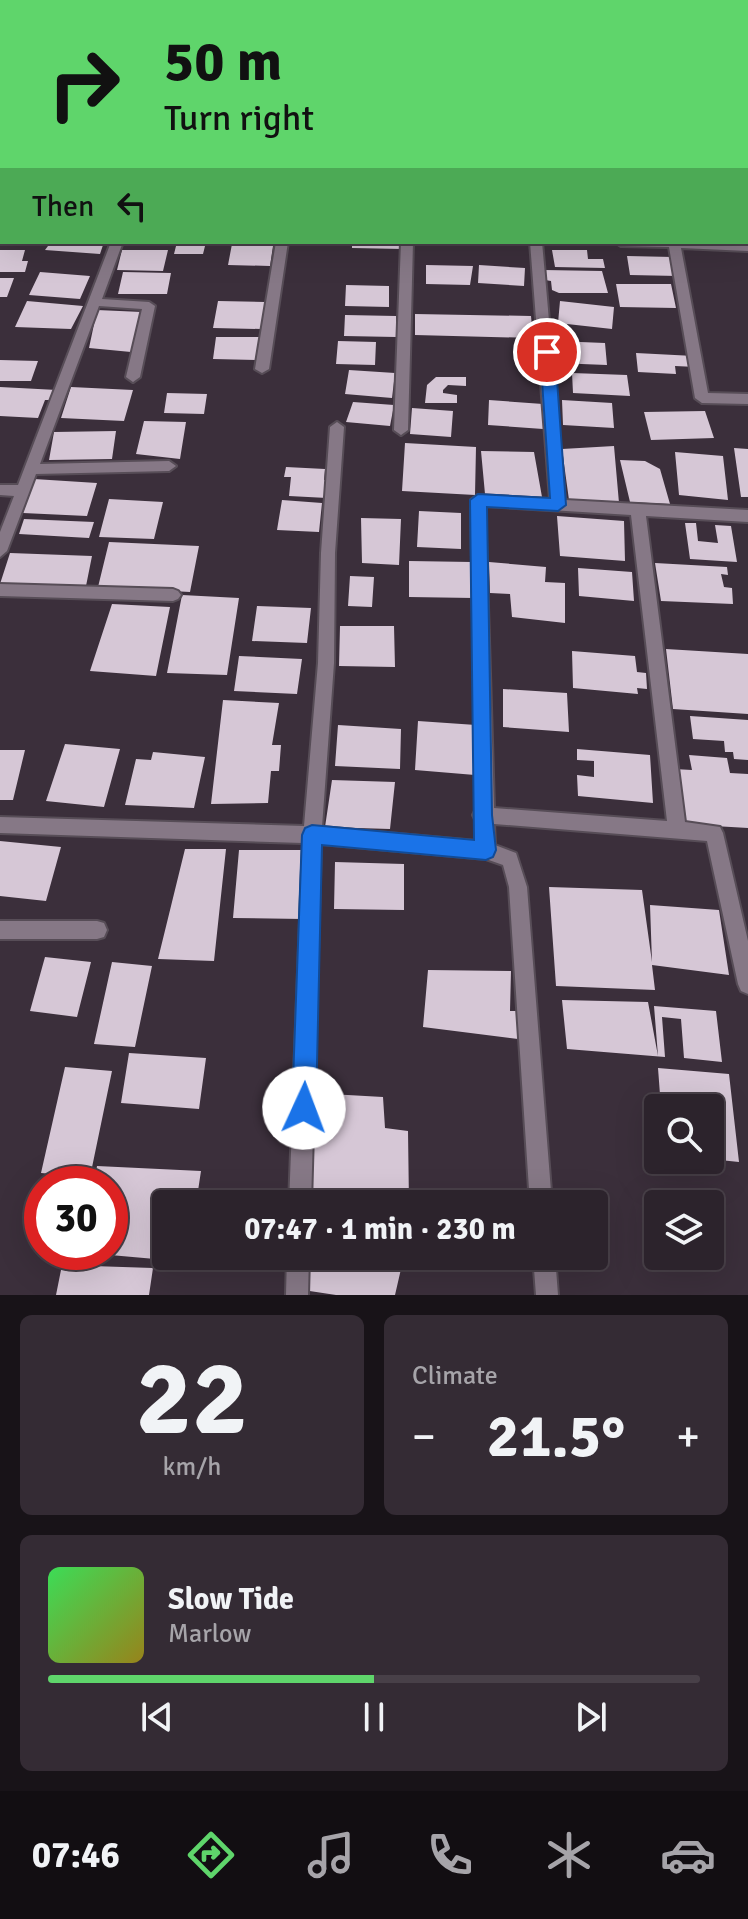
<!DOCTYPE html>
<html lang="en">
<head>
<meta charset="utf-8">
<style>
  body { margin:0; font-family:Signika,sans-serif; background:#342b34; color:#f1f3f6; height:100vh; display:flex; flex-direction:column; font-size:30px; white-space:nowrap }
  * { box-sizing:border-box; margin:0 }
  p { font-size:26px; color:#a6a4a9 }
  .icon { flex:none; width:44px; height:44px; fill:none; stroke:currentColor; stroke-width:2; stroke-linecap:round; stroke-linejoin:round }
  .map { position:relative; height:1295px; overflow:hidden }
  .side { display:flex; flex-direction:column; gap:20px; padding:20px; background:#181318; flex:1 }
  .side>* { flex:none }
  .top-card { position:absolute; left:0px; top:0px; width:748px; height:244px; box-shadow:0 8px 32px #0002,0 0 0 2px #484048; background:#5fd56b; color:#111; overflow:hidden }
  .buttons { position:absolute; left:644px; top:1094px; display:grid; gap:16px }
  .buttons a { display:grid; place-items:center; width:80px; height:80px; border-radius:8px; background:#2c232c; box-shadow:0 8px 32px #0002,0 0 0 2px #484048; font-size:40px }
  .speed { position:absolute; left:24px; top:1166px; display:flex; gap:16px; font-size:40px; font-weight:700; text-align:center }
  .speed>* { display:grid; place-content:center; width:104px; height:104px; border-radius:50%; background:#2c232c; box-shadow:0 8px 32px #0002,0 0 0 2px #484048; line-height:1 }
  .speed .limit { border:12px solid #d22; background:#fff; color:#111 }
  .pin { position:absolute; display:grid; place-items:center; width:68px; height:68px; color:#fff; margin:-34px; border:4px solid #fff; border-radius:50%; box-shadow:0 2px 8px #0007 }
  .me { position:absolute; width:88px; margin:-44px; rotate:2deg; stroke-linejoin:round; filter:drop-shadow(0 0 6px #0008) }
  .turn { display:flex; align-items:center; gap:28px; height:168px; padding:0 32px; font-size:36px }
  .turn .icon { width:104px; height:104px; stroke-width:2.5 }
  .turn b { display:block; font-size:56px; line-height:68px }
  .then { display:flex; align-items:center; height:76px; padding:0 32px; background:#0003; gap:16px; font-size:30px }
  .big { font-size:60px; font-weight:800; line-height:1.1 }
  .side .widget { flex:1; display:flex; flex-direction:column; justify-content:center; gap:12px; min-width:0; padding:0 28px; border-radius:12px; background:#342b34 }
  .side .dial { align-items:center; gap:0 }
  .dial b { font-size:104px; line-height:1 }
  .song { display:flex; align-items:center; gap:24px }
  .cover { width:96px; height:96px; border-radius:12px; background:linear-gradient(135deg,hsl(130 70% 55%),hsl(50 70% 35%)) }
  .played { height:8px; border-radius:4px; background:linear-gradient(90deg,#5fd56b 50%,#484048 50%) }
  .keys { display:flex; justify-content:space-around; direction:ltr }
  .heat { display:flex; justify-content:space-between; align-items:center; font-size:44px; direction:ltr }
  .side .tiles { flex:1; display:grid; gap:20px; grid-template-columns:1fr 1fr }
  .widget:last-child { grid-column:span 2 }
  .trip { position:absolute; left:152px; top:1190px; width:456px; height:80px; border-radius:8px; background:#2c232c; box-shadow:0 8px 32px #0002,0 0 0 2px #484048; font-weight:800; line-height:80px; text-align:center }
  .tabs { display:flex; height:128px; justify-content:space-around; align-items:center; background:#120e12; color:#a6a4a9 }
  .tabs .icon { width:56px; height:56px }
  .tabs .current { color:#5fd56b }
  .tabs b { font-size:36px; color:#f1f3f6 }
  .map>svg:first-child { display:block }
  .building { fill:#d6c7d6 }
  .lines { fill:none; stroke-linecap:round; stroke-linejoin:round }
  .street-casing { stroke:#574d57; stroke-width:4 }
  .street { fill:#867886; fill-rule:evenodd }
  .route { fill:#1a73e8; stroke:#114b97; stroke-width:2 }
</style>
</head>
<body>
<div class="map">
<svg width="748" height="1295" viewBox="0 0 748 1295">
  <rect width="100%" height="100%" fill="#3b2f3b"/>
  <path class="building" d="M51,242H104L100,254L45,250Z
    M177,242H206L203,254H174Z
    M352,242H403V249L352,248Z
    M232,244L273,246L270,266L228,265Z
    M0,250H25L22,261H28L25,272H0Z
    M122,250H168L163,271L117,270Z
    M552,250H587L588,259H603L605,268L555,267Z
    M627,256L673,257L678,276L630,275Z
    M426,265L473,266L470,285L426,284Z
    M479,265L525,268L524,286L478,283Z
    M544,270L602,271L608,293H559L552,290L551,281L545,280Z
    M40,272L90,276L80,299L29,295Z
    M123,272L171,273L167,294H118Z
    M0,278H14L7,297H0Z
    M616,284H671L676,308L620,307Z
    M346,285L389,286V307L345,306Z
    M27,301L83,306L71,329L15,327Z
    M218,301L265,302L261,329L213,328Z
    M560,301L614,307L612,329L558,323Z
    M97,310L142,312L131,352L89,348Z
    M415,314L531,316L533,338L415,335Z
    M345,315L396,316V337L344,336Z
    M216,337H262L259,360L213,359Z
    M338,341L376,342L375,365L336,364Z
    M555,341L605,343L607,365L556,363Z
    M636,353L694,356L696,367L675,366L676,374L638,372Z
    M0,360L38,361L31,381H0Z
    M349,370L395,373L392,398L345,394Z
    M572,373L627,375L630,396L573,393Z
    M436,377H466V386L448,385L443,390V393L457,395V403H425L427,385Z
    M0,387L57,390L53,400H45L38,418L0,416Z
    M71,387L133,390L124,421L61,418Z
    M167,393L207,394L204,414L164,413Z
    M489,400L543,404V429L488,425Z
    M562,400L612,403L614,428L563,425Z
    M353,402L394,405L390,426L346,422Z
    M412,408L453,411L451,437L410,434Z
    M705,411L714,438L651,440L644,412Z
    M144,421L186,422L180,459L136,454Z
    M116,431L112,459L49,460L54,432Z
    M405,443L476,447L475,495L402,491Z
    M614,446L619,503L569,500L562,449Z
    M734,448L748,449V497H741Z
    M481,451L534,452L542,497L485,494Z
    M675,452L723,456L728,500L679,495Z
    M620,460L645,461L660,469L670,504L630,502Z
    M286,467L325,469L324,480H329L327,498L289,496L291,477H284Z
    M34,479L97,483L87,516L23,513Z
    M109,499L163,502L154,539L99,537Z
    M282,500L322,503L319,532L277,530Z
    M419,511L461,513V549L417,547Z
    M557,516L624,521L625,561L560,556Z
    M361,518L401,519L399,565L362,563Z
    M24,519L94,522L89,538L19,534Z
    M685,523H696L698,541L718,543L715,525L731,526L737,562L690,559Z
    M109,542L199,546L190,592L98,587Z
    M10,553L92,556L86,586L0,584Z
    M409,561L472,562L474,598L409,597Z
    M489,562L546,567L545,582L565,583V623L512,617L510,594L490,593Z
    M655,563L727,567L728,575L721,574L724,587L732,588L733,604L661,601Z
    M578,568L632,572L634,601L579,596Z
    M350,576L374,577L372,607L348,606Z
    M182,595L239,598L227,675L167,673Z
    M112,604L170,607L156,676L90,671Z
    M257,606L311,608L307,643L252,641Z
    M340,626H394L395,667L339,666Z
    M666,649L748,654V714L673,709Z
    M572,651L635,656L637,672L646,673L647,689L637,688L638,694L573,688Z
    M239,656L302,659L297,694L234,691Z
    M503,689L567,693L569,732L503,727Z
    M223,700L279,703L272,745H281L279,771H271L268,803L211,804Z
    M690,716L748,720V760L734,759L733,752H725L724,741L693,739Z
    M418,721L476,725L475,775L415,770Z
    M338,725L401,729L400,769L335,766Z
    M65,744L120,749L104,807L46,801Z
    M577,749L650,755L653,803L578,796L577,775L594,777V761L577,760Z
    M0,750H25L13,800H0Z
    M153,752L205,757L194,808L125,805L136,759L151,760Z
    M689,755L727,758L730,773L748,774V828L680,824L674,769L692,770Z
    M332,780L395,782L390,829L325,827Z
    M0,841L61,847L46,901L0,896Z
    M185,849H226L214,961L158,959Z
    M239,850H306L303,919L233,918Z
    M335,862L404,864V910L334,909Z
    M549,887L642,890L652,962L650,905L719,910L729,975L652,965L655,990L556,986Z
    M45,957L91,962L77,1017L30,1011Z
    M112,962L152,966L135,1047L94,1044Z
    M428,970L511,971L510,1011H519L518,1039L423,1027Z
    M562,1000L648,1002L658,1056L654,1006L716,1011L722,1062L684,1058L681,1019L662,1017L665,1057L567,1049Z
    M129,1053L206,1058L199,1109L121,1103Z
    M65,1067L112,1071L90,1177L41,1173Z
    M658,1068L729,1074L739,1162L710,1159V1108H661Z
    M312,1093L383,1097L385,1128L408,1131L409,1204H307Z
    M97,1166L201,1171L196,1204H166V1256H190L189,1262L110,1255V1184H94Z
    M304,1256H404L395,1295H336L303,1290Z
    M62,1265L153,1268L149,1295H56Z"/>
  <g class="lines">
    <g class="street-casing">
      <path id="street" d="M479,0H505L477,2Z
        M575,0H585L587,2H577Z
        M695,0H712L714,2H697Z
        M746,8L748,9V15L746,14Z
        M0,50H2V56H0Z
        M111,242H123L102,299L149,302L155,306L140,377L133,382L126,377L142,309L99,306L40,464L169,461L176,466L169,471L36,474L7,551L0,557V532L14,496L0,495V485H18Z
        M276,242H288L269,369L262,373L255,369Z
        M401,242H413L408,430L401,435L394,430Z
        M530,242H542L565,500L748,510V522L646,516L685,822L720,827L723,833L748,941V994L741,991L738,984L707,841L494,824L495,845L516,853L527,887L552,1204H530L509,887L503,865L486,859L321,844L311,1204H289L303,843L0,833V817L304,826L318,663L321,553L330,427L337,422L344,427L335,553L334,663L322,827L477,841L476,821L473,815L476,809L471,500L478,495L550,499ZM485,506L631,515L667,821L494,808Z
        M615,242L748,243V251L681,248L708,393L748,394V404L702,403L695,398L669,247L621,246Z
        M0,584L173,589L178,591L181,595L178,599L173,601L0,596Z
        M0,921H97L104,923L107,930L104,937L97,939H0Z
        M287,1256H309L308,1295H286Z
        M533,1256H555L558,1295H536Z"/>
    </g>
    <use href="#street" class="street"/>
  </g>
  <path class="route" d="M547,347L555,352L566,505L558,511L487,507L492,815L496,850L493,857L486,860L322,845L316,1108L312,1117L304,1120L296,1117L292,1108L302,835L305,828L312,825L474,840L470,500L478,494L550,498L540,352Z"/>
</svg>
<div class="buttons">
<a><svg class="icon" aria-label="search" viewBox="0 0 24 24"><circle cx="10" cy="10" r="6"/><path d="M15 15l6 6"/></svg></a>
<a><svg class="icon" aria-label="layers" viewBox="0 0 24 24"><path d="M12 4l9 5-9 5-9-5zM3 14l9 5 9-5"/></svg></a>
</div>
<div class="speed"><div class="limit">30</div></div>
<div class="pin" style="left:547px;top:352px;background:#d93025"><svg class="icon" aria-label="arrive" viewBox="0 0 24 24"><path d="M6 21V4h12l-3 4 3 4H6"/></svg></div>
<svg class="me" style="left:304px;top:1108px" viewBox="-20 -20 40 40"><circle r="19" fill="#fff"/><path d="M0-13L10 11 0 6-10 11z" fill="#1a73e8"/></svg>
<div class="trip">07:47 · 1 min · 230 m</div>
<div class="top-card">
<div class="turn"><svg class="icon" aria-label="right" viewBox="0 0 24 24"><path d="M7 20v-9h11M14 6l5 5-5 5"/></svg><div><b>50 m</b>Turn right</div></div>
<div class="then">Then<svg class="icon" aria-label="left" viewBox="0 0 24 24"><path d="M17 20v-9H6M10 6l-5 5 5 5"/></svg></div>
</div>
</div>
<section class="side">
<div class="tiles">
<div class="widget dial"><b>22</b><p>km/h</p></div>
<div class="widget"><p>Climate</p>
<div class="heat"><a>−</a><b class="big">21.5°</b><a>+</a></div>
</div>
<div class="widget">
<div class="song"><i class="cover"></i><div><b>Slow Tide</b><p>Marlow</p></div></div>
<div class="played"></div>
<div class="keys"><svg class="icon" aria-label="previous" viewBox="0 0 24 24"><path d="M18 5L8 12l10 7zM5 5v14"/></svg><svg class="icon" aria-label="pause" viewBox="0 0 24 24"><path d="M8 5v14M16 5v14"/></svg><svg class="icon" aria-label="next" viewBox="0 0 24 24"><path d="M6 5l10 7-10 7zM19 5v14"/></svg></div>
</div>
</div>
</section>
<nav class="tabs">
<b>07:46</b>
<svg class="icon current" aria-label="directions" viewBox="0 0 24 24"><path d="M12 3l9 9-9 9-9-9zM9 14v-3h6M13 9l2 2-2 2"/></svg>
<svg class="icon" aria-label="music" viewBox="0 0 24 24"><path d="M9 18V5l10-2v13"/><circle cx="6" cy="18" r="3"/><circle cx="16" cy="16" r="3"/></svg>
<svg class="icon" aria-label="phone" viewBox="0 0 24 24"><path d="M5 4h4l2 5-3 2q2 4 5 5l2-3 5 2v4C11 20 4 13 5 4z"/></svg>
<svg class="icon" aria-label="climate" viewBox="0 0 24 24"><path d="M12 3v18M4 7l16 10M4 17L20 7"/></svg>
<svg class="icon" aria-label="car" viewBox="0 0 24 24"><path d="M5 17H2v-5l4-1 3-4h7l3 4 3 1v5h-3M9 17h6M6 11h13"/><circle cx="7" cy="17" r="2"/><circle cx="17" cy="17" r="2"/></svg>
</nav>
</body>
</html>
